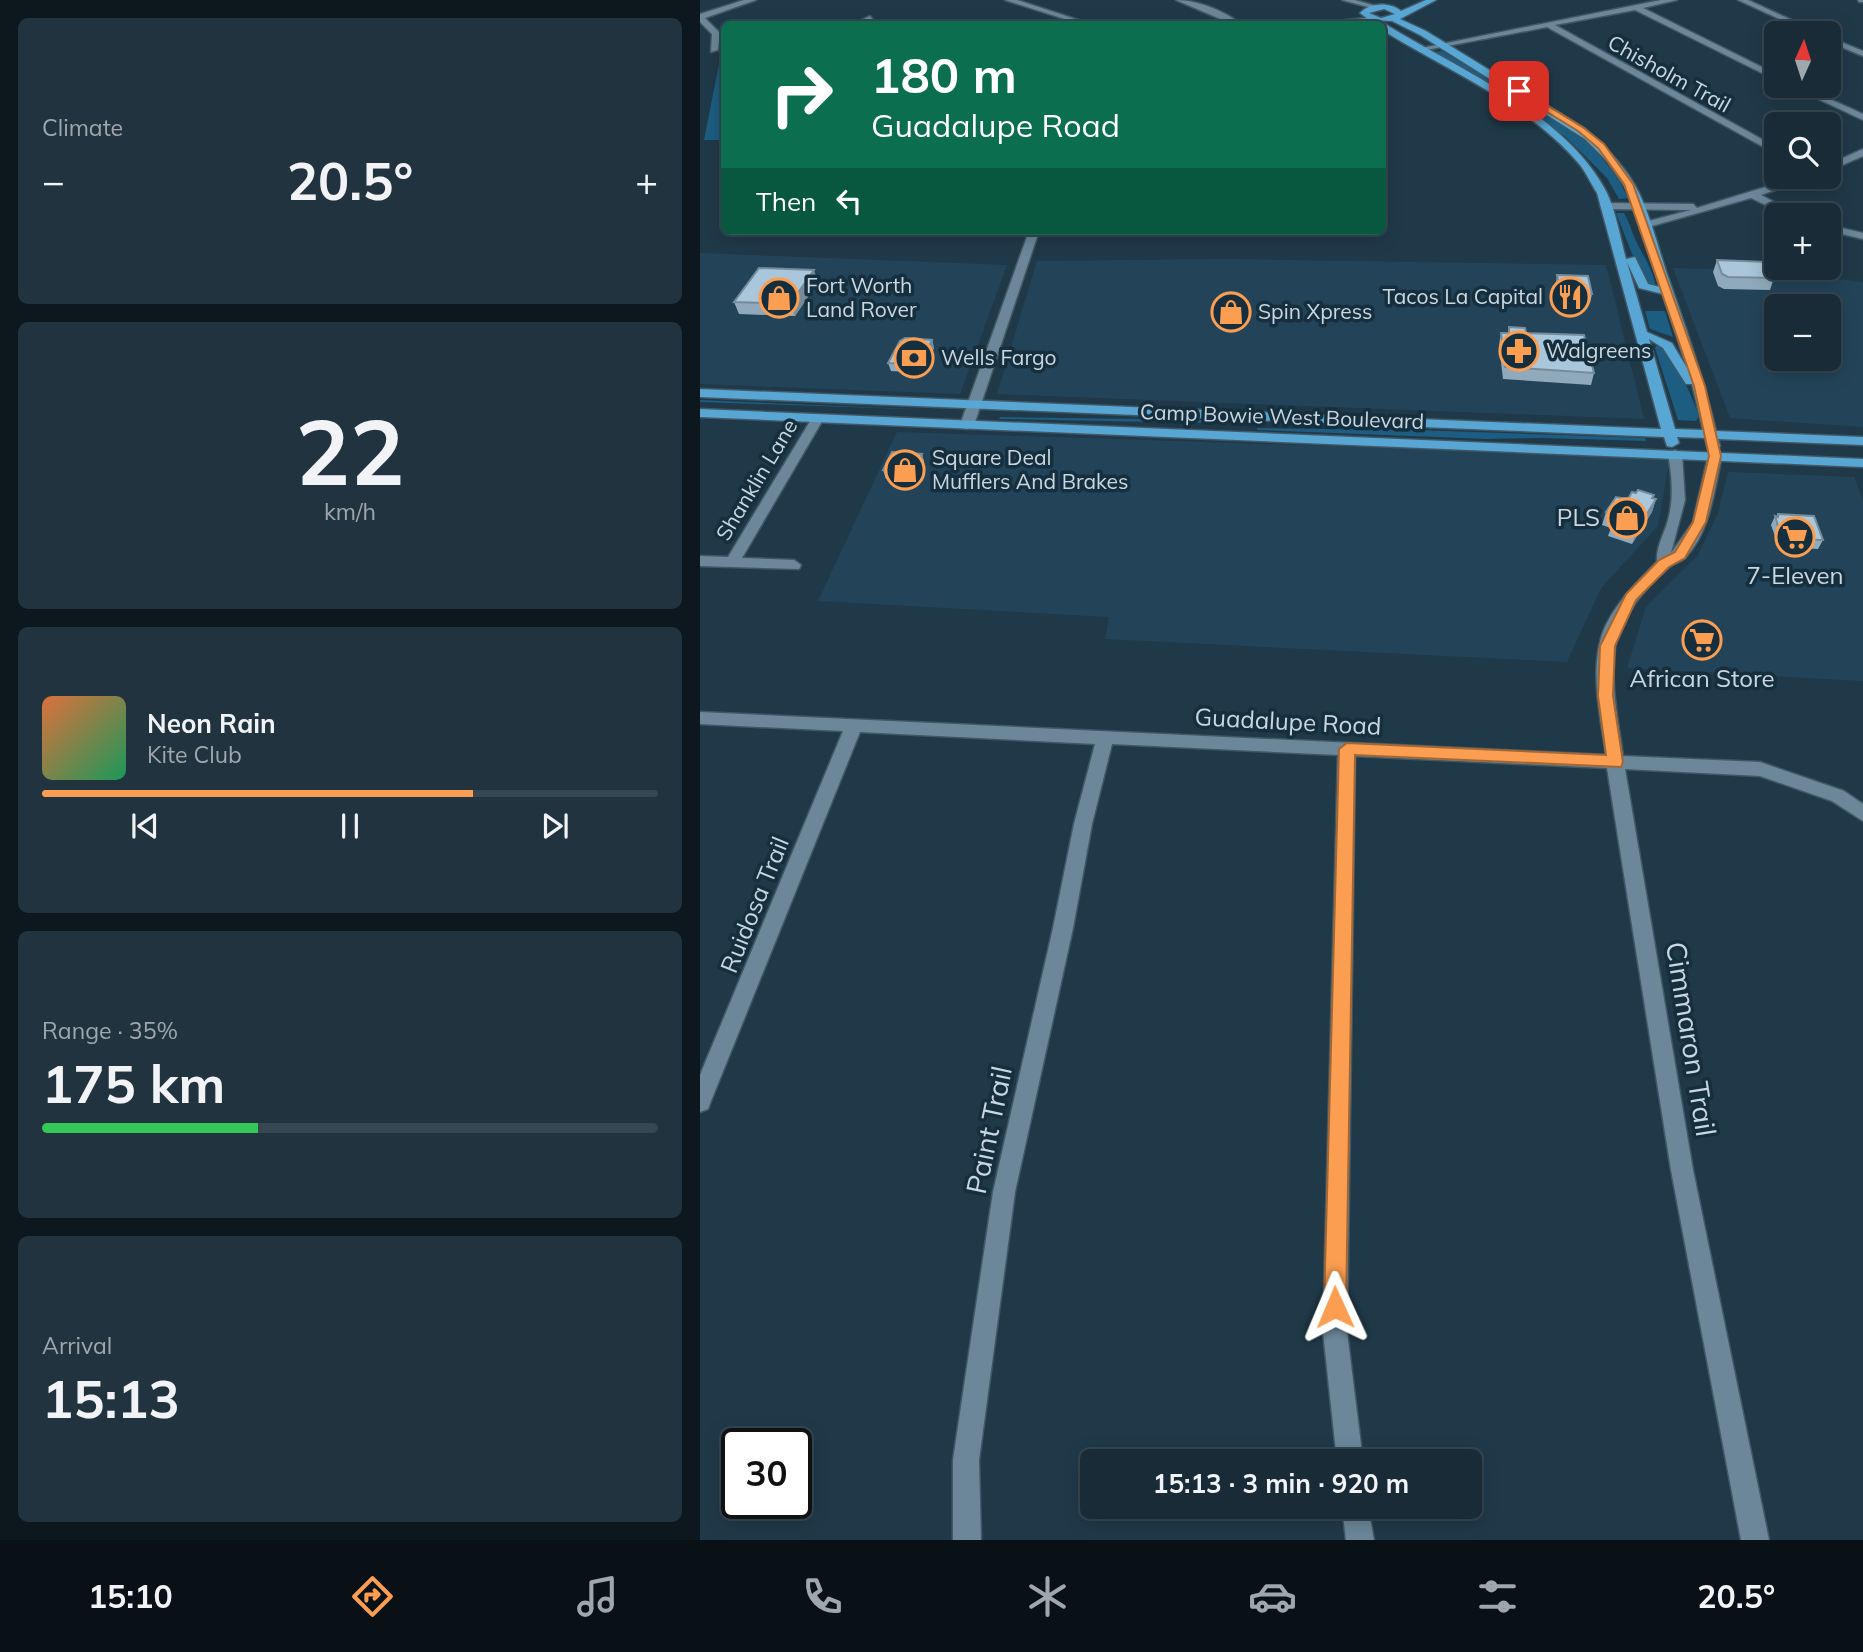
<!DOCTYPE html>
<html lang="en">
<head>
<meta charset="utf-8">
<style>
  body { margin:0; font-family:Mulish,sans-serif; background:#21333f; color:#f1f3f6; height:100vh; display:flex; flex-direction:column; font-size:26px; white-space:nowrap }
  * { box-sizing:border-box; margin:0 }
  p { font-size:23px; color:#9fa7ad }
  .icon { flex:none; width:38px; height:38px; fill:none; stroke:currentColor; stroke-width:2; stroke-linecap:round; stroke-linejoin:round }
  .map { position:relative; flex:1; overflow:hidden }
  .sheet { display:flex; flex-direction:column; gap:18px; padding:18px; background:#0d181e; width:700px }
  .sheet>* { flex:none }
  .top-card { position:absolute; left:21px; top:21px; width:665px; height:214px; border-radius:10px; box-shadow:0 4px 18px #0003,0 0 0 2px #364752; background:#0b6e4f; color:#fff; overflow:hidden }
  .needle { width:46px; rotate:3deg }
  .fabs { position:absolute; left:1064px; top:21px; display:grid; gap:14px }
  .fabs a { display:grid; place-items:center; width:77px; height:77px; border-radius:10px; background:#182b37; box-shadow:0 4px 18px #0003,0 0 0 2px #364752; font-size:35px }
  .speed { position:absolute; left:21px; top:1428px; display:flex; gap:14px; font-size:35px; font-weight:700; text-align:center }
  .speed>* { display:grid; place-content:center; width:91px; height:91px; border-radius:50%; background:#182b37; box-shadow:0 4px 18px #0003,0 0 0 2px #364752; line-height:1 }
  .speed .limit { border:4px solid #111; border-radius:10px; background:#fff; color:#111 }
  .pin { position:absolute; display:grid; place-items:center; width:60px; height:60px; color:#fff; margin:-30px; border-radius:14px; box-shadow:0 4px 10px #0006 }
  .me { position:absolute; width:77px; margin:-38px; rotate:359deg; stroke-linejoin:round; filter:drop-shadow(0 0 5px #0008) }
  .turn { display:flex; align-items:center; gap:24px; height:147px; padding:0 35px; font-size:32px }
  .turn .icon { width:91px; height:91px; stroke-width:2.5 }
  .turn b { display:block; font-size:49px; line-height:60px }
  .then { display:flex; align-items:center; height:66px; padding:0 35px; background:#0003; gap:14px; font-size:26px }
  .big { font-size:52px; font-weight:700; line-height:1.1 }
  .sheet .widget { flex:1; display:flex; flex-direction:column; justify-content:center; gap:10px; min-width:0; padding:0 24px; border-radius:10px; background:#21333f }
  .sheet .dial { align-items:center; gap:0 }
  .dial b { font-size:91px; line-height:1 }
  .song { display:flex; align-items:center; gap:21px }
  .cover { width:84px; height:84px; border-radius:10px; background:linear-gradient(135deg,hsl(20 70% 55%),hsl(150 70% 35%)) }
  .played { height:7px; border-radius:4px; background:linear-gradient(90deg,#fb9e51 70%,#364752 70%) }
  .keys { display:flex; justify-content:space-around; direction:ltr }
  .heat { display:flex; justify-content:space-between; align-items:center; font-size:38px; direction:ltr }
  .charge { height:10px; border-radius:5px; background:linear-gradient(90deg,#34c759 35%,#364752 0) }
  .trip { position:absolute; left:380px; top:1449px; width:402px; height:70px; border-radius:10px; background:#182b37; box-shadow:0 4px 18px #0003,0 0 0 2px #364752; font-weight:700; line-height:70px; text-align:center }
  .dock { display:flex; height:112px; justify-content:space-around; align-items:center; background:#0a1116; color:#9fa7ad }
  .dock .icon { width:49px; height:49px }
  .dock .selected { color:#fb9e51 }
  .dock b { font-size:32px; color:#f1f3f6 }
  main { display:flex; flex:1; min-height:0 }
  .map>svg:first-child { display:block }
  .built { fill:#234458; fill-rule:evenodd }
  .green { fill:#1c5d81 }
  .lines { fill:none; stroke-linecap:round; stroke-linejoin:round }
  .minor-casing { stroke:#415764; stroke-width:3 }
  .major-casing { stroke:#415764; stroke-width:3 }
  .minor { fill:#6b8799; fill-rule:evenodd }
  .major { fill:#58a6d3; fill-rule:evenodd }
  .wall { fill:#91aabb }
  .shaded-wall { fill:#768b99 }
  .building { fill:#a9c6da; stroke:#768b99; stroke-width:2 }
  .route { fill:#fb9e51; stroke:#a36735; stroke-width:2 }
  .labels { text-anchor:middle; stroke-width:7; stroke-linejoin:round; paint-order:stroke }
  .far-street-label { font-size:21px; fill:#c8d7e1; stroke:#162f3e }
  .far-poi-label { font-size:21px; fill:#c8d7e1; stroke:#162f3e; text-anchor:start }
  .poi-label { font-size:24px; fill:#c8d7e1; stroke:#162f3e }
  .street-label { font-size:24px; fill:#c8d7e1; stroke:#162f3e }
  .near-street-label { font-size:28px; fill:#c8d7e1; stroke:#162f3e }
</style>
</head>
<body>
<main>
<section class="sheet">
<div class="widget"><p>Climate</p>
<div class="heat"><a>−</a><b class="big">20.5°</b><a>+</a></div>
</div>
<div class="widget dial"><b>22</b><p>km/h</p></div>
<div class="widget">
<div class="song"><i class="cover"></i><div><b>Neon Rain</b><p>Kite Club</p></div></div>
<div class="played"></div>
<div class="keys"><svg class="icon" aria-label="previous" viewBox="0 0 24 24"><path d="M18 5L8 12l10 7zM5 5v14"/></svg><svg class="icon" aria-label="pause" viewBox="0 0 24 24"><path d="M8 5v14M16 5v14"/></svg><svg class="icon" aria-label="next" viewBox="0 0 24 24"><path d="M6 5l10 7-10 7zM19 5v14"/></svg></div>
</div>
<div class="widget"><p>Range · 35%</p><b class="big">175 km</b><div class="charge"></div></div>
<div class="widget"><p>Arrival</p><b class="big">15:13</b></div>
</section>
<div class="map">
<svg width="1163" height="1540" viewBox="0 0 1163 1540">
  <rect width="100%" height="100%" fill="#203949"/>
  <path class="built" d="M0,253L307,265L260,394L0,384Z
    M526,259L906,265L944,419L297,394L337,261Z
    M973,268L1060,270L1163,282V427L1030,418ZM1076,306H1129V359H1076Z
    M197,432L970,457L958,526L901,588L867,662L405,639L409,617L118,601Z
    M1028,472L1154,477L1163,501V681L927,668L946,607L998,555L1018,513Z"/>
  <path class="green" d="M742,51C808,92 894,123 928,198L919,199L907,178L866,137L735,52Z
    M21,54H24V140H4Z
    M916,213H924C930,223 932,234 938,245C945,259 953,270 956,287L950,285L938,269Z
    M945,311H965L973,337L950,329Z
    M957,345L965,346C979,368 990,392 999,416L996,421L978,420L955,348Z
    M0,400L236,410L0,402Z
    M300,417L504,420L503,423L299,419Z
    M557,428L717,430L945,438L946,441L843,438L787,439L557,430Z"/>
  <g class="lines">
    <g class="minor-casing">
      <path id="minor" d="M44,0H56L5,18L20,33L18,50L11,52L12,34L0,22V14Z
        M305,0H317L391,24H380Z
        M476,0C497,0 525,11 541,24H532Z
        M642,0H655L683,8L679,10Z
        M961,0H977L943,8L1076,74V80L935,10L855,25L1076,147V154L847,27L721,51L717,49Z
        M1038,0H1048L1120,33H1110Z
        M1158,0H1163V2H1159Z
        M170,16L173,20L162,24H153Z
        M675,17L672,21L623,24L627,22Z
        M1129,37L1163,51V56L1129,42Z
        M1090,86H1101L1163,114V120Z
        M1163,149V156L1129,171V164Z
        M1098,177H1112L1061,195L1099,215H1086L1051,198L945,228L940,225L941,223L991,210L905,209L900,206L905,203L993,204L997,208Z
        M1129,225L1163,233V239L1129,231Z
        M329,231H339L274,425L267,429L262,428L260,425Z
        M118,414L124,418L42,558L94,560L101,565L99,569L0,566V556L28,557L112,418Z
        M975,450L982,454L985,500L971,553L993,522L1008,456L1015,452L1022,456C1014,490 1011,530 986,557C982,562 973,563 968,568C946,587 919,618 915,648C910,684 918,720 923,756L1060,762L1144,791L1163,804V821L1132,801L1060,776L925,769L993,1170L1069,1540H1041L971,1170L907,768L655,756L647,1332L663,1461H637L623,1332L638,755L412,744L392,824L373,928L315,1192L279,1460L281,1540H253V1460L293,1192L353,928L374,824L395,744L160,732L11,1101L8,1109L0,1112V1075L143,731L0,724V712L906,755C901,720 892,681 899,646C905,613 934,585 957,562C956,546 964,535 968,520C974,498 972,476 968,454Z
        M642,1507H668L674,1540H646Z"/>
    </g>
    <g class="major-casing">
      <path id="major" d="M726,0H736L700,19L726,31L884,128C905,146 927,168 939,193C951,218 958,247 967,274C985,325 1003,377 1016,431L1163,437V445L1018,439L1020,446L1013,450L1008,449L1005,438L977,437L979,443L972,447L967,446L964,437L0,397V389L961,429L897,193C891,184 887,174 880,165C829,104 748,71 682,30V24H679H685C758,69 865,113 906,191C916,211 920,237 926,259L935,257L948,284L960,287L929,193L907,161L885,139L720,35L692,21L669,20L660,13C670,2 691,2 701,11ZM684,9L695,14L681,18L669,13ZM927,262L939,288L963,294L987,368L972,343L947,332ZM949,339L963,348L986,384H992L1003,430L975,429Z
        M0,409L1163,459V467L0,417Z"/>
    </g>
    <use href="#minor" class="minor"/>
    <use href="#major" class="major"/>
  </g>
  <path class="wall" d="M1017,260L1074,278L1070,290L1024,289L1018,286L1013,272Z
    M857,275L892,294L890,303L859,301L856,283Z
    M118,282L95,316L39,314L34,302Z
    M809,327L826,333L894,373L891,385L803,379L799,345L801,333H808Z
    M232,340L234,348L222,373L191,371L188,363Z
    M222,454L224,462L216,480L186,479L183,470Z
    M953,498L956,499L952,512L932,544L908,536L911,528L902,525L906,512L928,499Z
    M1078,514L1123,540L1118,549L1079,547L1071,525L1075,516L1077,517Z"/>
  <path class="shaded-wall" d="M114,270L118,282L95,316L90,304Z
    M232,340L234,348L222,373L219,364Z
    M222,454L224,462L216,480L213,472Z
    M956,499L952,512L932,544L936,532Z"/>
  <path class="building" d="M1017,260L1067,262L1074,278L1028,277L1022,274Z
    M59,268L114,270L90,304L34,302Z
    M857,275L888,276L892,294L861,293Z
    M809,327L825,328L826,333L884,335L894,373L805,367L801,333H809Z
    M205,338L232,340L219,364L188,363L200,341Z
    M192,452L222,454L213,472L183,470Z
    M938,490L954,495L952,498L956,499L936,532L912,523L917,516L906,512L916,497L928,499L932,492L936,493Z
    M1078,514L1114,516L1123,540L1082,539L1075,516L1078,517Z"/>
  <path class="route" d="M816,90H822L884,128L904,144L933,184L1005,386L1021,456L1006,522L985,558L969,567L936,600L915,646L913,696L923,762L921,767L655,755L646,1307L643,1315L635,1318L627,1315L624,1307L639,749L647,743L906,755L898,696L900,646L926,594L959,560L975,552L993,522L1009,456L994,386L924,184L898,148L878,131L816,93Z"/>
  <defs>
    <g id="restaurant-ring" transform="scale(2.0125)"><circle r="9.5" fill="#162f3e" stroke="#fb9e51" stroke-width="1.5"/><path d="M-5-6h1v4h1v-4h1v4h1v-4h1v5L-1.5 .5V6h-2V.5L-5-1ZM5-6V6H3V1.5H1.5Q1.5-4 5-6Z" fill="#fb9e51"/></g>
    <g id="shop-ring" transform="scale(2.0125)"><circle r="9.5" fill="#162f3e" stroke="#fb9e51" stroke-width="1.5"/><path d="M-5-2.5h2.3a2.7 3.5 0 0 1 5.4 0H5L5.5 6h-11ZM-1.5-2.5h3a1.5 2.3 0 0 0-3 0Z" fill="#fb9e51"/></g>
    <g id="pharmacy-ring" transform="scale(2.0125)"><circle r="9.5" fill="#162f3e" stroke="#fb9e51" stroke-width="1.5"/><path d="M-2-6h4v4h4v4h-4v4h-4v-4h-4v-4h4Z" fill="#fb9e51"/></g>
    <g id="bank-ring" transform="scale(2.0125)"><circle r="9.5" fill="#162f3e" stroke="#fb9e51" stroke-width="1.5"/><path d="M-6-4H6V4H-6ZM0-2.3a2.3 2.3 0 1 0 0 4.6a2.3 2.3 0 1 0 0-4.6Z" fill="#fb9e51"/></g>
    <g id="supermarket-ring" transform="scale(2.0125)"><circle r="9.5" fill="#162f3e" stroke="#fb9e51" stroke-width="1.5"/><path d="M-6-5.5h2.5l.6 2H6L4.5 2H-2.5L-4.4-4H-6ZM-1.5 3.2a1.3 1.3 0 1 0 .1 0ZM3 3.2a1.3 1.3 0 1 0 .1 0Z" fill="#fb9e51"/></g>
  </defs>
  <g fill-rule="evenodd">
    <use href="#restaurant-ring" x="870" y="297"/>
    <use href="#shop-ring" x="79" y="298"/>
    <use href="#shop-ring" x="531" y="312"/>
    <use href="#pharmacy-ring" x="819" y="351"/>
    <use href="#bank-ring" x="214" y="358"/>
    <use href="#shop-ring" x="205" y="470"/>
    <use href="#shop-ring" x="927" y="518"/>
    <use href="#supermarket-ring" x="1095" y="537"/>
    <use href="#supermarket-ring" x="1002" y="640"/>
  </g>
  <g class="labels">
    <g class="far-street-label">
      <text transform="translate(969 74) rotate(29)" y="7">Chisholm Trail</text>
      <text transform="translate(582 417) rotate(2)" y="7">Camp Bowie West Boulevard</text>
      <text transform="translate(57 480) rotate(-59)" y="7">Shanklin Lane</text>
    </g>
    <g class="far-poi-label">
      <text x="106" y="293">Fort Worth<tspan x="106" dy="24">Land Rover</tspan></text>
      <text x="843" y="304" text-anchor="end">Tacos La Capital</text>
      <text x="558" y="319">Spin Xpress</text>
      <text x="846" y="358">Walgreens</text>
      <text x="241" y="365">Wells Fargo</text>
      <text x="232" y="465">Square Deal<tspan x="232" dy="24">Mufflers And Brakes</tspan></text>
    </g>
    <g class="poi-label">
      <text x="900" y="526" text-anchor="end">PLS</text>
      <text x="1095" y="584">7-Eleven</text>
      <text x="1002" y="687">African Store</text>
    </g>
    <g class="street-label">
      <text transform="translate(588 722) rotate(3)" y="8">Guadalupe Road</text>
      <text transform="translate(55 905) rotate(-68)" y="8">Ruidosa Trail</text>
    </g>
    <g class="near-street-label">
      <text transform="translate(991 1039) rotate(81)" y="10">Cimmaron Trail</text>
      <text transform="translate(289 1130) rotate(-78)" y="10">Paint Trail</text>
    </g>
  </g>
</svg>
<div class="fabs">
<a><svg class="needle" viewBox="-14 -14 28 28"><path d="M0-13l5 13h-10z" fill="#e53935"/><path d="M0 13l5-13h-10z" fill="#9fa7ad"/></svg></a>
<a><svg class="icon" aria-label="search" viewBox="0 0 24 24"><circle cx="10" cy="10" r="6"/><path d="M15 15l6 6"/></svg></a>
<a>+</a>
<a>−</a>
</div>
<div class="speed"><div class="limit">30</div></div>
<div class="pin" style="left:819px;top:91px;background:#d93025"><svg class="icon" aria-label="arrive" viewBox="0 0 24 24"><path d="M6 21V4h12l-3 4 3 4H6"/></svg></div>
<svg class="me" style="left:635px;top:1307px" viewBox="-20 -20 40 40"><path d="M0-17L14 15 0 8-14 15z" fill="#fb9e51" stroke="#fff" stroke-width="4"/></svg>
<div class="trip">15:13 · 3 min · 920 m</div>
<div class="top-card">
<div class="turn"><svg class="icon" aria-label="right" viewBox="0 0 24 24"><path d="M7 20v-9h11M14 6l5 5-5 5"/></svg><div><b>180 m</b>Guadalupe Road</div></div>
<div class="then">Then<svg class="icon" aria-label="left" viewBox="0 0 24 24"><path d="M17 20v-9H6M10 6l-5 5 5 5"/></svg></div>
</div>
</div>
</main>
<nav class="dock">
<b>15:10</b>
<svg class="icon selected" aria-label="directions" viewBox="0 0 24 24"><path d="M12 3l9 9-9 9-9-9zM9 14v-3h6M13 9l2 2-2 2"/></svg>
<svg class="icon" aria-label="music" viewBox="0 0 24 24"><path d="M9 18V5l10-2v13"/><circle cx="6" cy="18" r="3"/><circle cx="16" cy="16" r="3"/></svg>
<svg class="icon" aria-label="phone" viewBox="0 0 24 24"><path d="M5 4h4l2 5-3 2q2 4 5 5l2-3 5 2v4C11 20 4 13 5 4z"/></svg>
<svg class="icon" aria-label="climate" viewBox="0 0 24 24"><path d="M12 3v18M4 7l16 10M4 17L20 7"/></svg>
<svg class="icon" aria-label="car" viewBox="0 0 24 24"><path d="M5 17H2v-5l4-1 3-4h7l3 4 3 1v5h-3M9 17h6M6 11h13"/><circle cx="7" cy="17" r="2"/><circle cx="17" cy="17" r="2"/></svg>
<svg class="icon" aria-label="filters" viewBox="0 0 24 24"><path d="M4 7h16M4 17h16"/><circle cx="9" cy="7" r="2"/><circle cx="15" cy="17" r="2"/></svg>
<b>20.5°</b>
</nav>
</body>
</html>
